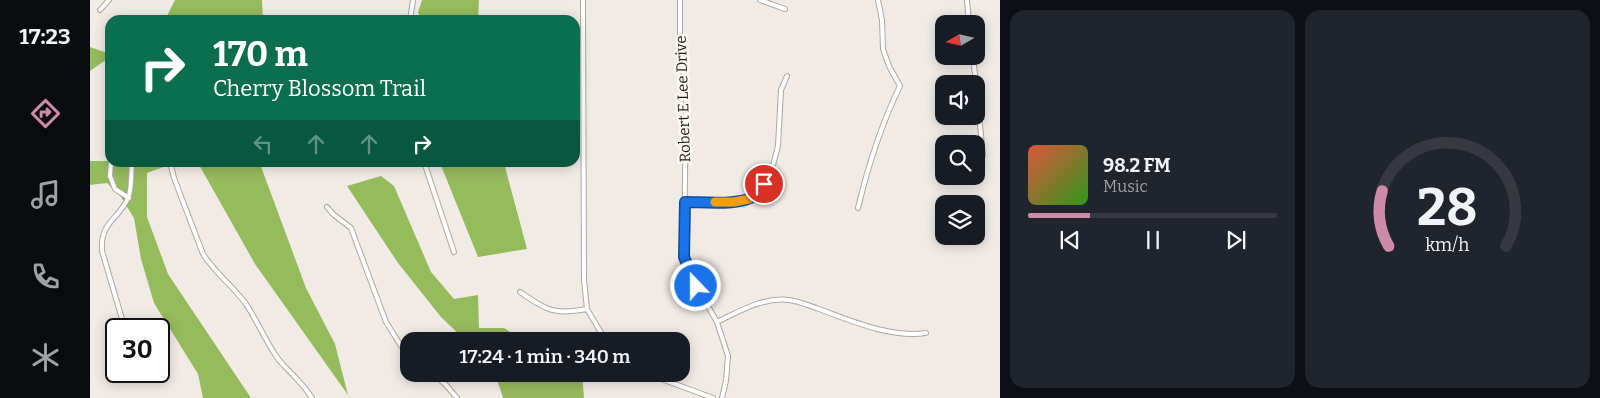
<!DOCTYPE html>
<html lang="en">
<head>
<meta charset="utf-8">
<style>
  body { margin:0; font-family:Bitter,serif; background:#20242c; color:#f1f3f6; height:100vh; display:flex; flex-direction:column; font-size:19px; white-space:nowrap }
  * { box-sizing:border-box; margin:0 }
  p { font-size:16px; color:#9ea1a6 }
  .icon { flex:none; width:28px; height:28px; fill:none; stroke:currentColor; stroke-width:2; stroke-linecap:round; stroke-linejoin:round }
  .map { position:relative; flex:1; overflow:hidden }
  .panel { display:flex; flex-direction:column; gap:10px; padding:10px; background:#0d0f14; width:600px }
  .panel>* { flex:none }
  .banner { position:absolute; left:15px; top:15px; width:475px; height:152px; border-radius:15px; box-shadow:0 2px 12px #0003; background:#0b6e4f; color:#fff; overflow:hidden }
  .needle { width:32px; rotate:261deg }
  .buttons { position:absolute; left:845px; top:15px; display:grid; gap:10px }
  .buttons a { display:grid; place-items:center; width:50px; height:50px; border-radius:10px; background:#171b24; box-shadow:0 2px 12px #0003; font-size:25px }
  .speed { position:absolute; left:15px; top:318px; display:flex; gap:10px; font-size:25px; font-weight:700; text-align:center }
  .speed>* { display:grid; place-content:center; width:65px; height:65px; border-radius:50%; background:#171b24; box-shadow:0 2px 12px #0003; line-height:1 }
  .speed .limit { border:2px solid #111; border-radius:8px; background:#fff; color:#111 }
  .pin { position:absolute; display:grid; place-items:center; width:42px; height:42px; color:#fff; margin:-21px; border:2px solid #fff; border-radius:50%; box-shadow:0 1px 5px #0007 }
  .me { position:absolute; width:55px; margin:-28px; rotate:338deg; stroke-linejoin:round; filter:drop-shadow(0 0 4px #0008) }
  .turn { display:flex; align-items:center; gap:18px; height:105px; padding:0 25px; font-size:22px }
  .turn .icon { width:65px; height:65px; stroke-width:2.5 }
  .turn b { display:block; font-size:35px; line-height:42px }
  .lanes { display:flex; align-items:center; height:48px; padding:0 25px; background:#0003; justify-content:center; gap:25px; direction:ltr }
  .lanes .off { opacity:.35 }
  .panel .widget { flex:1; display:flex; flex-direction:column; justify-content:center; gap:8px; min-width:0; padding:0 18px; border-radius:15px; background:#20242c }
  .panel .dial { align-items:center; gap:0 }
  .dial svg { height:130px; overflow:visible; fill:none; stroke:#363941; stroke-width:7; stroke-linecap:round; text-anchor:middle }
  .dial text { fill:#f1f3f6; stroke:none }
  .song { display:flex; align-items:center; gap:15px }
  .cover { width:60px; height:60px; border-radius:8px; background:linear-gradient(135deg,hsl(10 70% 55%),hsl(110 70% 35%)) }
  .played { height:5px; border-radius:2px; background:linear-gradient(90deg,#ce8ba9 25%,#363941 25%) }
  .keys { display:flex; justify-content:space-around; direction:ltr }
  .panel .tiles { flex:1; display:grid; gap:10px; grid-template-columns:repeat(2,1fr) }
  .trip { position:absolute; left:310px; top:332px; width:290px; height:50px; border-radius:15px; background:#171b24; box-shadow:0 2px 12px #0003; font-weight:600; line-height:50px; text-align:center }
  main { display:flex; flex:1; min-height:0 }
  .tab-bar { display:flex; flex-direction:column; width:90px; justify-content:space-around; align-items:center; background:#090b0e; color:#9ea1a6 }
  .tab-bar .icon { width:35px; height:35px }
  .tab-bar .on { color:#ce8ba9 }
  .tab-bar b { font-size:22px; color:#f1f3f6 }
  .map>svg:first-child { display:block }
  .forest { fill:#96bb5d }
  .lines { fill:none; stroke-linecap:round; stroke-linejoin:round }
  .minor-casing { stroke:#ada7a3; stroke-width:6 }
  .minor { stroke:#fff; stroke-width:4 }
  .route-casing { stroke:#114b97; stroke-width:12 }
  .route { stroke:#1a73e8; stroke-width:9 }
  .slow { stroke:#f59e0b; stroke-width:9 }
  .labels { text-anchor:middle; stroke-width:5; stroke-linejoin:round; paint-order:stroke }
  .street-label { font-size:15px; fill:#201e1c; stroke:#fef8f3 }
</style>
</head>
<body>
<main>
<nav class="tab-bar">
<b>17:23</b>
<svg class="icon on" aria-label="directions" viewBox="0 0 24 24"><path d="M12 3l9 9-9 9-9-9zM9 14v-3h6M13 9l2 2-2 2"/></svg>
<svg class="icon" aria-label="music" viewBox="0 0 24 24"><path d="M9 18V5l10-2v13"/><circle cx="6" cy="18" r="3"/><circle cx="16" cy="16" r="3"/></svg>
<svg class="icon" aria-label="phone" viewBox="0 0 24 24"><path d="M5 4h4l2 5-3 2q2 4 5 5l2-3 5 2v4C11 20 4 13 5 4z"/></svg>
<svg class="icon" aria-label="climate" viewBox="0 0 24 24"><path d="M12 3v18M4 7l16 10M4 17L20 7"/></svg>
</nav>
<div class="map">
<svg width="910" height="398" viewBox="0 0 910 398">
  <rect width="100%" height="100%" fill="#f1ebe6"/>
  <path class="forest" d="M85,0H172L173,20L76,18Z
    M332,0H389L388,20H331L328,12Z
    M0,47L20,54V57L0,71Z
    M20,128V162L84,163L57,173V217L78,274L161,398H113L108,374L64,303L51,259L44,218L31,197L17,183L0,185V161H18Z
    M167,163L170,164L216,288L245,344L258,395L165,264L108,163Z
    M350,163H414L437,249L388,257Z
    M291,176L304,186L341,272L364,299L388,295L389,328H414L435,341H376L351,317L308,263L257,186Z
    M404,374H492L494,398H413L407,379Z"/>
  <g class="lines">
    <g class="minor-casing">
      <path id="minor" d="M493,0L494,280L497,309L516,341
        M590,0V34L596,101L594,257L601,277L627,322L638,356L636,381L632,398
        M670,0L695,9
        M877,0L879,24
        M10,10L19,0
        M320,20L323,0
        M883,56L886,84
        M886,86L893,155
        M21,162L20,176L25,189L39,198
        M80,162L84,178L113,254C125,273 143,286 156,304C168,322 176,343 189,360C200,373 213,383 222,398
        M334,162L364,252
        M595,202H644L658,200L667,194L681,173L688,146L691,90L697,76
        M237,207L244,215L261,228L296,322L311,346L319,352
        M768,208C778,166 791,125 810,86L799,66L793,49L792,20L788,0
        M430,292C458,311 464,315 497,309
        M627,322C650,311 673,297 699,300C709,301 720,306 729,309C762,321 800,338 836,333
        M35,329L12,251C10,221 28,221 38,198C42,190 41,172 42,162
        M344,374L356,385L367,398
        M558,374L623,398"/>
    </g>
    <use href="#minor" class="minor"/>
  </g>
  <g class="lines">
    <g class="route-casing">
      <path id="route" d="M606,286L594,257L595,202C614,202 655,207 668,193C670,191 672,187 674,184"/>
    </g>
    <use href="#route" class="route"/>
    <path class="slow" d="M625,202H644L659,199"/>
  </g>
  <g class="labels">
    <g class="street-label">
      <text transform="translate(593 99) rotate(-92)" y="5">Robert E Lee Drive</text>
    </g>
  </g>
</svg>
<div class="buttons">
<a><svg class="needle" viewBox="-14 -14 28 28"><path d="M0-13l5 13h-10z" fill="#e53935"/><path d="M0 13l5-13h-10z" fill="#9ea1a6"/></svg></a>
<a><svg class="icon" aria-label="sound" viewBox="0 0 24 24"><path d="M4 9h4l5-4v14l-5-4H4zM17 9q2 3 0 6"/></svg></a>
<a><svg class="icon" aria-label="search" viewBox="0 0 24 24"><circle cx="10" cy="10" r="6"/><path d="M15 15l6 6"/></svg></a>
<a><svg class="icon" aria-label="layers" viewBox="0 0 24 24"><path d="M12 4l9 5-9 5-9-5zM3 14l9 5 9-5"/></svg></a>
</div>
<div class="speed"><div class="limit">30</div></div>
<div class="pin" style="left:674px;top:184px;background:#d93025"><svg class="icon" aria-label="arrive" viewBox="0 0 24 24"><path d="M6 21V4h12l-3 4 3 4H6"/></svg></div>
<svg class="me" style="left:606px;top:286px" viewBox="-20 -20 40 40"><circle r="17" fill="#1a73e8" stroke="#fff" stroke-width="3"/><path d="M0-11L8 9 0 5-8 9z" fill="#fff"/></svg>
<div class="trip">17:24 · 1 min · 340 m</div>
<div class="banner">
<div class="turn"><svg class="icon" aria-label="right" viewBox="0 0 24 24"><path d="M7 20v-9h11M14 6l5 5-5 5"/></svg><div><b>170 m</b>Cherry Blossom Trail</div></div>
<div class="lanes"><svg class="icon off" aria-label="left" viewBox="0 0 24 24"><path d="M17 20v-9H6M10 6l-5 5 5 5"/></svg><svg class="icon off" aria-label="ahead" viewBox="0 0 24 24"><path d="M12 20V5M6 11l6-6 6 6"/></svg><svg class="icon off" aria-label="ahead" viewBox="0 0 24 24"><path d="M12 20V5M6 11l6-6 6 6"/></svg><svg class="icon" aria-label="right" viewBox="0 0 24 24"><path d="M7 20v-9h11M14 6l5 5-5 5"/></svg></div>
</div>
</div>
<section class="panel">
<div class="tiles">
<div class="widget">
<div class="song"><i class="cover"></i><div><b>98.2 FM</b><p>Music</p></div></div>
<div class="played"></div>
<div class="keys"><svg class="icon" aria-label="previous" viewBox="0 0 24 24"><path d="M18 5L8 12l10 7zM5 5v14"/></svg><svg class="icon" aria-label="pause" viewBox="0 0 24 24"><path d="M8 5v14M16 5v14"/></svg><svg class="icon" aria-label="next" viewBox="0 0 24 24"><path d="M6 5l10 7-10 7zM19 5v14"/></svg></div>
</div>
<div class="widget dial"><svg viewBox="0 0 100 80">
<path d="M14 69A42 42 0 1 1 86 69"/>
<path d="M14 69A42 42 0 0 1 10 35" stroke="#ce8ba9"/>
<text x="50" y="56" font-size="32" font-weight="700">28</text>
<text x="50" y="72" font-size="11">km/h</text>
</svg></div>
</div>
</section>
</main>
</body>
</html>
